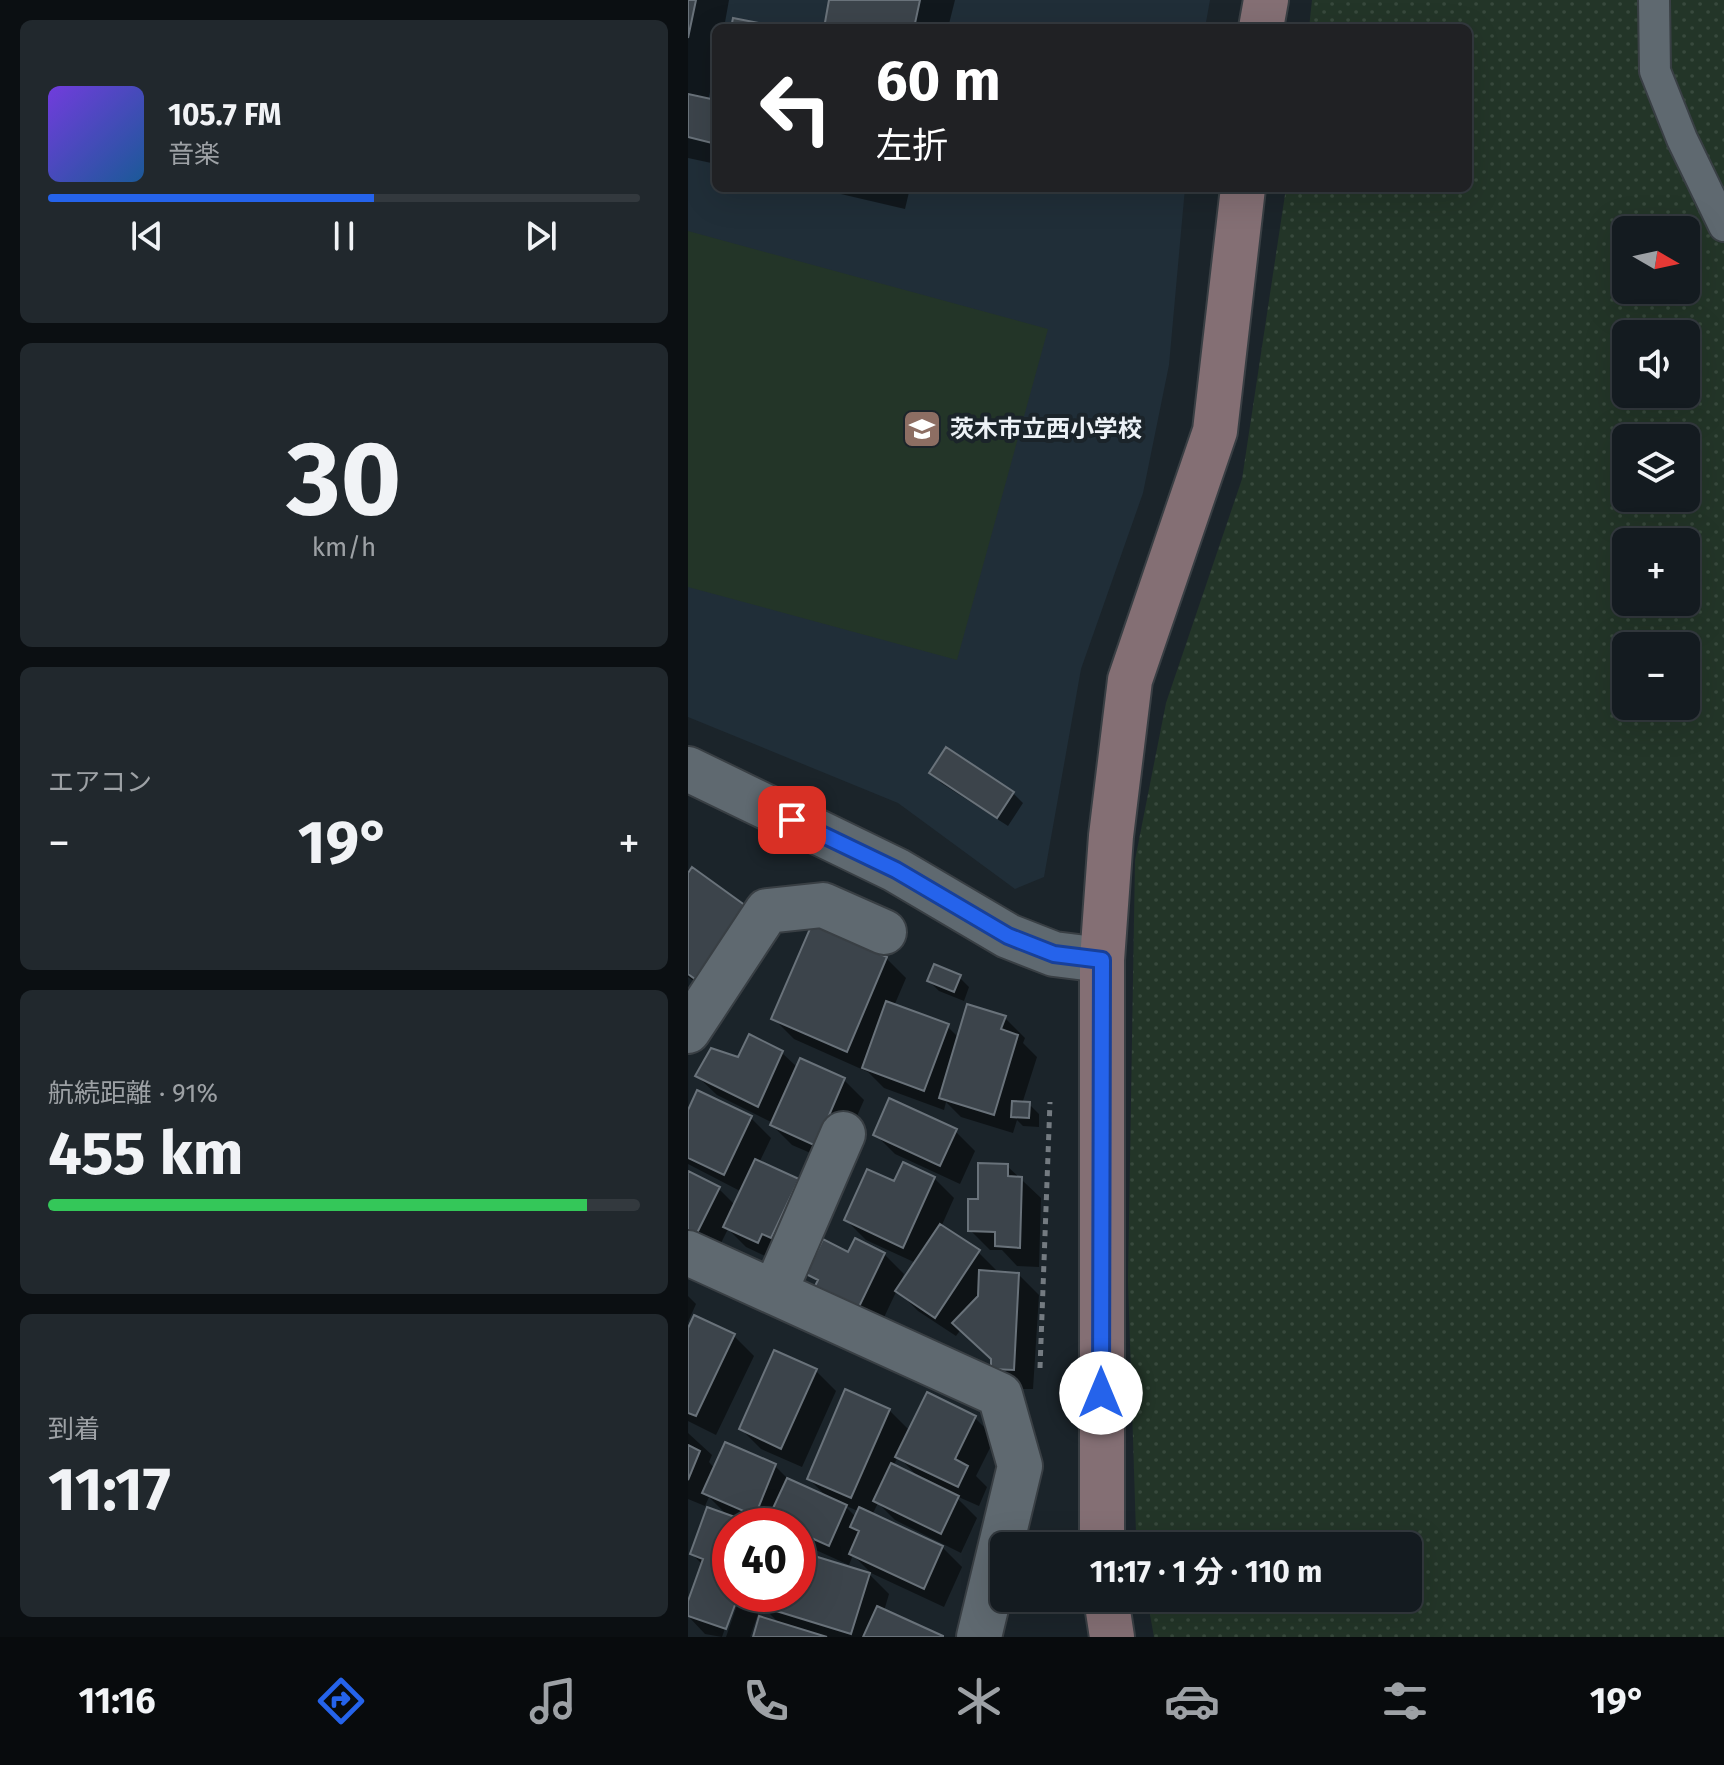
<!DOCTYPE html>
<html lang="ja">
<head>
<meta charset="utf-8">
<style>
  body { margin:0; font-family:"Fira Sans","Noto Sans JP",sans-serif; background:#21282d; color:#f1f3f6; height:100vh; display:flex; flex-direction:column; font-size:30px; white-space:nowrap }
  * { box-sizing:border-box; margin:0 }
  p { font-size:26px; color:#9da1a5 }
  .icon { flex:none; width:44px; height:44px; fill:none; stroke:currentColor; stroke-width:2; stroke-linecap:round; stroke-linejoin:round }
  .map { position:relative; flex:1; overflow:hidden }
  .panel { display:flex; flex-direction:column; gap:20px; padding:20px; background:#0b0f12; width:688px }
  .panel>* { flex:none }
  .guide { position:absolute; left:24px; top:24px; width:760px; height:168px; border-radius:12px; box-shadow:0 8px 32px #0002,0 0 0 2px #33393e; background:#202124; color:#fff; overflow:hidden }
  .needle { width:52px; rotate:99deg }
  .fabs { position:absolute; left:924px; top:216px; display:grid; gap:16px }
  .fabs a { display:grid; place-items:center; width:88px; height:88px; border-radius:12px; background:#141b20; box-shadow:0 8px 32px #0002,0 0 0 2px #33393e; font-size:40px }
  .speed { position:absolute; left:24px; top:1508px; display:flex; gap:16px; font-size:40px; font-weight:700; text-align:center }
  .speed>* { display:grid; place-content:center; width:104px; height:104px; border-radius:50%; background:#141b20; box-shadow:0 8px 32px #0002,0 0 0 2px #33393e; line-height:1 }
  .speed .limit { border:12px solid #d22; background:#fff; color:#111 }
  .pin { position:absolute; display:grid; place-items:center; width:68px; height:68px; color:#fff; margin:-34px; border-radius:16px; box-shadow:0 4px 12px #0006 }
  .me { position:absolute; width:88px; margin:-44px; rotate:0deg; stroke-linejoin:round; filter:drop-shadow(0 0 6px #0008) }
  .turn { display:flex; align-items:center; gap:28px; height:168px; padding:0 32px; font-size:36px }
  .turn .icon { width:104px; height:104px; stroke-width:2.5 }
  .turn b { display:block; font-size:56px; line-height:68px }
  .big { font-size:60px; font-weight:700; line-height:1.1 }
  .panel .card { flex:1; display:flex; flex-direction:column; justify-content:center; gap:12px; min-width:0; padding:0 28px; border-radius:12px; background:#21282d }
  .panel .dial { align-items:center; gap:0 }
  .dial b { font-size:104px; line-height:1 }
  .song { display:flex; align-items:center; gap:24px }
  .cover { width:96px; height:96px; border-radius:12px; background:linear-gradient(135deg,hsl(260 70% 55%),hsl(210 70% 35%)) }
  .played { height:8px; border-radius:4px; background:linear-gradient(90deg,#2563eb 55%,#33393e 55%) }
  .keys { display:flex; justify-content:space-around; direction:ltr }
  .heat { display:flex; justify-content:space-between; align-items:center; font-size:44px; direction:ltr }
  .charge { height:12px; border-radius:6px; background:linear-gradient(90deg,#34c759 91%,#33393e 0) }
  .trip { position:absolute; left:302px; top:1532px; width:432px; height:80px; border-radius:12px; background:#141b20; box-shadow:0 8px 32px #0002,0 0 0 2px #33393e; font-weight:700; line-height:80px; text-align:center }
  .menu { display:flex; height:128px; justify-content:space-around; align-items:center; background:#080b0d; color:#9da1a5 }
  .menu .icon { width:56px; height:56px }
  .menu .current { color:#2563eb }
  .menu b { font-size:36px; color:#f1f3f6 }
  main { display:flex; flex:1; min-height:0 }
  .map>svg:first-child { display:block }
  .built { fill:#202e38 }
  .grass { fill:url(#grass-dots); fill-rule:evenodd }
  .garden { fill:#233528 }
  .shadow { fill:#0007; fill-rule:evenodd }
  .building { fill:#3c444b; stroke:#69727a; stroke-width:2 }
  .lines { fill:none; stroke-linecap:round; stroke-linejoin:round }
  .lane-casing { stroke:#393f44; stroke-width:34 }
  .street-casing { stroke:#393f44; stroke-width:48 }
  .secondary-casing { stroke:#393f44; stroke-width:48 }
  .path { stroke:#747b81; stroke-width:5; stroke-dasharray:6 6; stroke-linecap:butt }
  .lane { stroke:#5f6970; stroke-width:30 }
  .street { stroke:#5f6970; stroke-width:44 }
  .secondary { stroke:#846f74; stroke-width:44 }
  .route-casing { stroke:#184099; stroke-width:20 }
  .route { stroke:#2563eb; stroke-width:14 }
  .labels { text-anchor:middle; stroke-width:8; stroke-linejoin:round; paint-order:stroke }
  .poi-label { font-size:24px; font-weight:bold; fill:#edf2f7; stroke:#1b242a; text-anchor:start }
</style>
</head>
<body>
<main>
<section class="panel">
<div class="card">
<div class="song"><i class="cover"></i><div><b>105.7 FM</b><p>音楽</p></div></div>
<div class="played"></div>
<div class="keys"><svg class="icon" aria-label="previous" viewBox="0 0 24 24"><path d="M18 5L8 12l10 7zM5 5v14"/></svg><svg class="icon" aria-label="pause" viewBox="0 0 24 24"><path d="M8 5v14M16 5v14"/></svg><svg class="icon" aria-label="next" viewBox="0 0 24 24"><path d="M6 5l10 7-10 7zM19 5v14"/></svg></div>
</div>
<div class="card dial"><b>30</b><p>km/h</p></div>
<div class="card"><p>エアコン</p>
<div class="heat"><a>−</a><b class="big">19°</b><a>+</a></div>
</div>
<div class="card"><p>航続距離 · 91%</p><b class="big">455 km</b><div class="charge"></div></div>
<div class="card"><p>到着</p><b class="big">11:17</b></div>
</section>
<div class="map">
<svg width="1036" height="1637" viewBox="0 0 1036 1637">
  <defs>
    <pattern id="grass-dots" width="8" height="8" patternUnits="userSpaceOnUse" patternTransform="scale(2)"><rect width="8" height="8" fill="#233528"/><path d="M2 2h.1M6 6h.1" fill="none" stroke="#38493d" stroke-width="1.8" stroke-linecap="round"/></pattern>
  </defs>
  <rect width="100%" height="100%" fill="#1b242a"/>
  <path class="built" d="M0,0H522L517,28H28V188H497L481,365L455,493L393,669L356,877L327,889L210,803L0,717Z"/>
  <path class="grass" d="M624,0H1036V1637H466L459,1598H720V1546H450L448,1533L440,1281L447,860L478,703L554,479L598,188H780V28H621ZM938,230H998V290H938ZM938,334H998V394H938ZM938,438H998V498H938ZM938,542H998V602H938ZM938,646H998V706H938Z"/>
  <path class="garden" d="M0,231L360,329L269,660L0,587Z"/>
  <path class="shadow" d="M0,0H41L36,28H28V65L20,101L28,102V164L0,158Z
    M143,0H267L260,28H138Z
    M127,188H222L217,209Z
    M244,773L325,793L335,803L320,826L253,783Z
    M0,877L57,908L28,997L0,977Z
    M198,958L218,978L206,1006L259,1026L271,1038L317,1018L337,1038L335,1043L349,1057L334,1104H341L351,1114V1127L335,1126L329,1120L325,1133L273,1117L258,1102L256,1110L196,1088L180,1072L106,1039L86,1019Z
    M271,977L281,987L276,1001L251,991L241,981Z
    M93,1052L110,1068L156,1080L176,1100L148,1164L104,1145L84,1125L85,1123L29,1095L9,1076L51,1059Z
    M0,1115L63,1118L83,1138L71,1163L110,1181L129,1201L90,1262L58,1247L40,1229L27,1255L0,1241V1173L30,1188L48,1206L54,1192L0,1164Z
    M267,1131L287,1151L272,1184L207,1154L187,1134Z
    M319,1166L353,1198L351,1267L329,1266L314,1250H302L282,1230L292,1201Z
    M246,1178L266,1198L253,1227L290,1252L310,1272L331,1275L351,1295L345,1389H325L305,1369V1360L273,1329L268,1336L230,1311L209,1290L190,1330L120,1274L161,1254H196L216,1274L212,1284L214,1285L228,1263L178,1240L158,1220L207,1183Z
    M0,1296L8,1304L0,1322Z
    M0,1332L46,1336L66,1356L28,1435L0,1421Z
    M128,1371L148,1391L114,1467L73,1449L53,1429Z
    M240,1395L287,1418L307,1438L288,1476L299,1487L291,1506L266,1495L289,1518L273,1553L207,1520L190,1503L184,1515L250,1543L274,1567L256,1607L183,1573L165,1555L161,1565L110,1542V1526H42V1594H49L34,1637L17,1634L0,1616V1606L15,1565L4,1554L42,1518L21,1497L17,1506L0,1499V1433L24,1455L21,1462L27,1469L87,1466L103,1482L141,1499L121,1479L201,1410L222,1431ZM210,1456L232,1479L205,1467ZM156,1505L172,1512L169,1518Z
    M110,1553L181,1574L201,1594L196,1611L253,1637H67L94,1626L73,1605L62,1637H38L53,1594H110Z"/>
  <path class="building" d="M0,0H8L0,38Z
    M141,0H232L226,28H136Z
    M45,18L96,28H43Z
    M0,94L28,100V144L0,137Z
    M258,747L326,792L309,818L241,773Z
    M4,867L58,906L7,979L0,974V873Z
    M124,924L199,957L159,1052L83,1019Z
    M246,964L273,975L266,992L239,981Z
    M198,1001L261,1024L236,1091L174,1068Z
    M279,1004L318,1016L313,1029L330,1035L306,1115L251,1098Z
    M61,1034L95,1051L70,1107L7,1076L23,1048L50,1057Z
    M112,1058L157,1078L128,1146L82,1125Z
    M9,1090L64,1116L36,1175L0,1158V1110Z
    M201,1098L269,1129L252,1166L185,1135Z
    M324,1101L342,1102L341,1118L323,1117Z
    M67,1159L111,1179L83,1238L74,1234L70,1243L35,1227Z
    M215,1162L247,1177L215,1248L156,1220L179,1169L206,1181Z
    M290,1163L320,1164V1176L334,1177L332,1248L307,1246V1232L280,1231V1199H290Z
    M0,1171L32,1187L7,1237L0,1233Z
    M252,1224L292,1250L247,1318L207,1291Z
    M167,1238L197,1253L169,1311L125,1290L130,1280L118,1274L135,1239L160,1252Z
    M291,1270L331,1273L326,1370L303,1369V1359L264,1323L290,1296Z
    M6,1315L47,1334L8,1416L0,1413V1328Z
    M86,1350L129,1369L93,1449L51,1429Z
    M157,1389L202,1409L163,1498L119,1479Z
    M239,1392L288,1416L267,1459L280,1466L270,1487L207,1457Z
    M37,1442L88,1464L67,1516L14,1493Z
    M0,1445L12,1451L0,1480Z
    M203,1463L271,1496L253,1534L185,1501Z
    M99,1478L159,1505L141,1546L110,1532V1526H96L80,1519Z
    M19,1507L72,1526H42V1594H51L38,1629L0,1616V1601L15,1559L2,1554Z
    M171,1507L255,1546L236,1589L161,1554L171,1531L162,1527Z
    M110,1551L182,1573L163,1634L72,1606L75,1594H110Z
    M189,1606L255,1636V1637H175Z
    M71,1616L139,1637H65Z"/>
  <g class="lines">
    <g class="lane-casing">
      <path id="lane" d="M966,0L967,71L994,139L1036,226"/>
    </g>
    <g class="street-casing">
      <path id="street" d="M0,769L208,870L320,936L366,954L414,960
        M0,1031L79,911L135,905L196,932
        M0,1253L312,1395L332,1466L291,1637
        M87,1291L155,1134"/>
    </g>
    <g class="secondary-casing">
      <path id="secondary" d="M573,28L578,0
        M414,1546V960L423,836L442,680L527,431L555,188
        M418,1598L424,1637"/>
    </g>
    <path class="path" d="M352,1368L362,1102"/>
    <use href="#lane" class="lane"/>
    <use href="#street" class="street"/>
    <use href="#secondary" class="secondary"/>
  </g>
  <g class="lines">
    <g class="route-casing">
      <path id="route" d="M104,820L208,870L320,936L366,954L414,960L413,1393"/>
    </g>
    <use href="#route" class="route"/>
  </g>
  <defs>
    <g id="school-square" transform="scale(2)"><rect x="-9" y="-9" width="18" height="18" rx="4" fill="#8d6e63" stroke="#1b242a"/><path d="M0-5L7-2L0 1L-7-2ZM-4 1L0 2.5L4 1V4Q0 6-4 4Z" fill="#fff"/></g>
  </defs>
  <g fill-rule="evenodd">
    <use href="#school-square" x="234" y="429"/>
  </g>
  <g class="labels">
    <g class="poi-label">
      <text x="262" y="437">茨木市立西小学校</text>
    </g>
  </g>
</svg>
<div class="fabs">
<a><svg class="needle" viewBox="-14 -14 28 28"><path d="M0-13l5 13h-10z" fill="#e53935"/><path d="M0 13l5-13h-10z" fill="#9da1a5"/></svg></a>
<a><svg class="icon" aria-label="sound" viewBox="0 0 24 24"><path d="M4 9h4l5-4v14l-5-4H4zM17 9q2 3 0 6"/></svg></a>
<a><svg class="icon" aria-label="layers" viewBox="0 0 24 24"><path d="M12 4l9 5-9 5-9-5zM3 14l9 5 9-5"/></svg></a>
<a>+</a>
<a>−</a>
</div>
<div class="speed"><div class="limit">40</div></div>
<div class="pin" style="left:104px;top:820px;background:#d93025"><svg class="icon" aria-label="arrive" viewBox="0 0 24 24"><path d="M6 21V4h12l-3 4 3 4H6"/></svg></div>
<svg class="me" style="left:413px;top:1393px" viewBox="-20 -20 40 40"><circle r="19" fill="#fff"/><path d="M0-13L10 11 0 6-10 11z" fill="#2563eb"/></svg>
<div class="trip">11:17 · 1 分 · 110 m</div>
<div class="guide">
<div class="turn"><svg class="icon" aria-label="left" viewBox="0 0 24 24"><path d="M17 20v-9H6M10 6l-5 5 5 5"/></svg><div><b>60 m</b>左折</div></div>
</div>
</div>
</main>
<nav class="menu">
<b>11:16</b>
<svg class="icon current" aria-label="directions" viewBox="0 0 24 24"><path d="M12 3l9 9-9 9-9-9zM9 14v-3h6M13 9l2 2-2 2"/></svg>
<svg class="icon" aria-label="music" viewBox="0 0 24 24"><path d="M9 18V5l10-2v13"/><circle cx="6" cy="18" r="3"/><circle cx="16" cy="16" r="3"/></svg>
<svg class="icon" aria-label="phone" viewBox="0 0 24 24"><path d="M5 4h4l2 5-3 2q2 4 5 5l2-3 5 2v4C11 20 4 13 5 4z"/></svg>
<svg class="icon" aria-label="climate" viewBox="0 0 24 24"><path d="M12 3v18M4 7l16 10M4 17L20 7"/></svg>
<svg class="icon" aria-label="car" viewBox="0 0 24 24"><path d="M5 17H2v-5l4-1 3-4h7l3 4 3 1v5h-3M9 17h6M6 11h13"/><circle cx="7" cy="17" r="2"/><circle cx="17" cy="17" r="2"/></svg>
<svg class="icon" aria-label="filters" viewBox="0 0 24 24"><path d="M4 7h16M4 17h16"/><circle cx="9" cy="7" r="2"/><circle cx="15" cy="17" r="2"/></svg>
<b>19°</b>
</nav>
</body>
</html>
